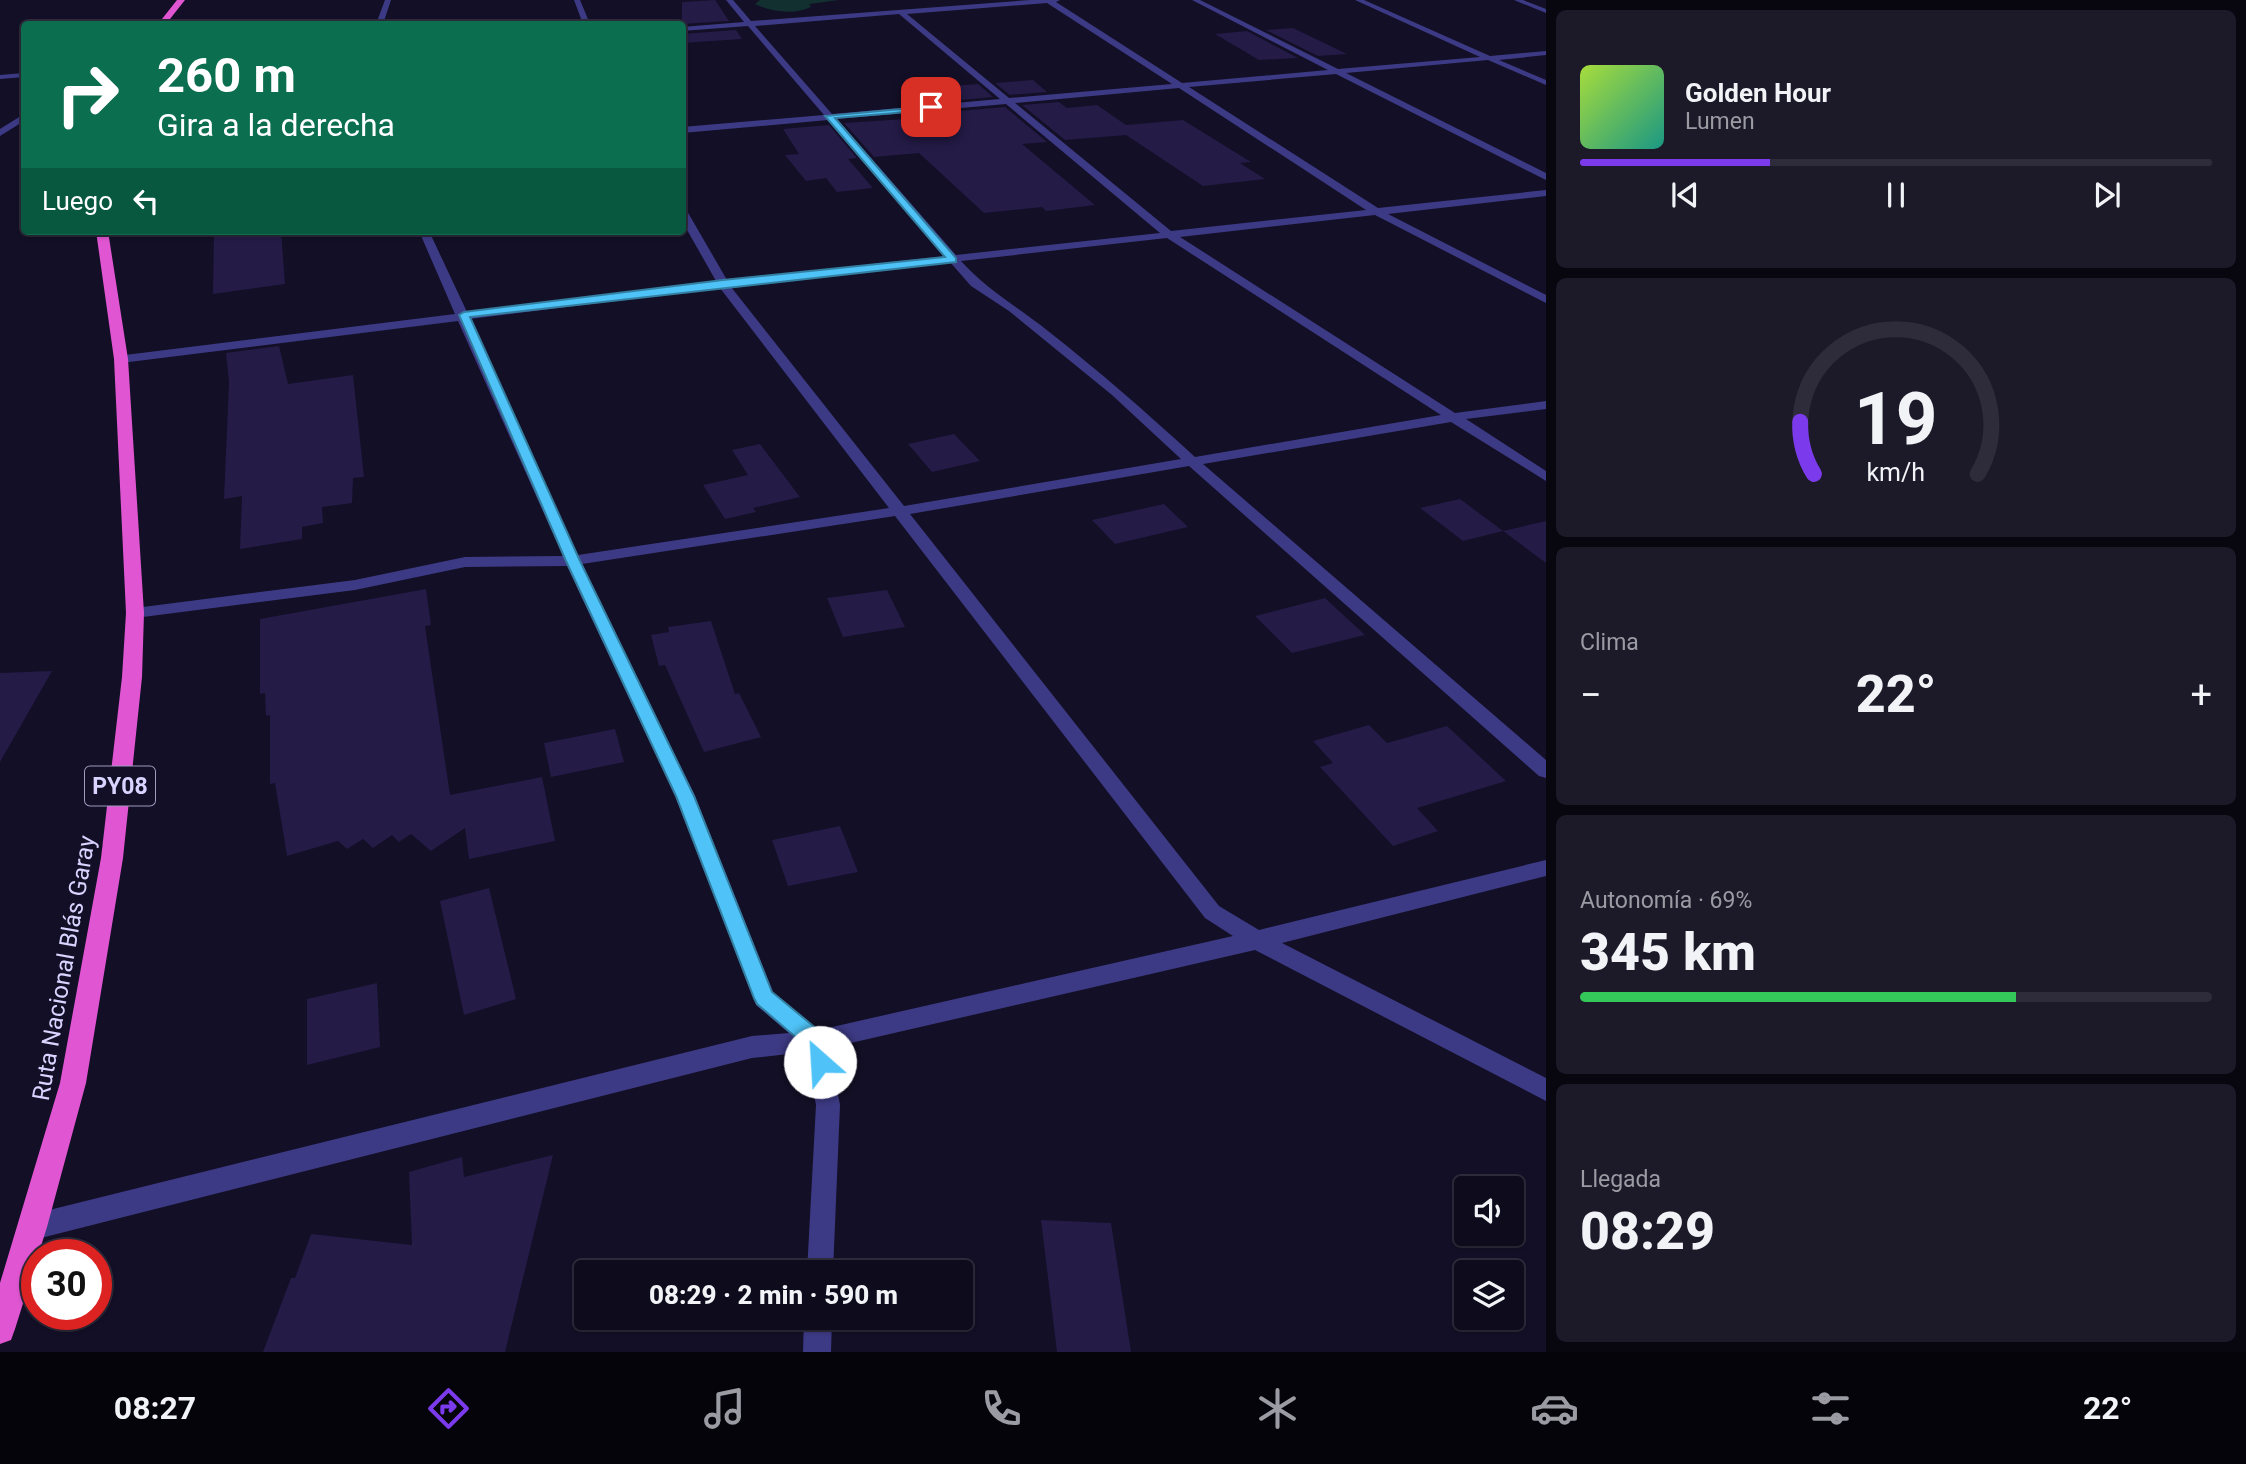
<!DOCTYPE html>
<html lang="es">
<head>
<meta charset="utf-8">
<style>
  body { margin:0; font-family:Roboto,sans-serif; background:#1c1929; color:#f1f3f6; height:100vh; display:flex; flex-direction:column; font-size:26px; white-space:nowrap }
  * { box-sizing:border-box; margin:0 }
  p { font-size:23px; color:#9b9ba3 }
  .icon { flex:none; width:38px; height:38px; fill:none; stroke:currentColor; stroke-width:2; stroke-linecap:round; stroke-linejoin:round }
  .map { position:relative; flex:1; overflow:hidden }
  .drawer { display:flex; flex-direction:column; gap:10px; padding:10px; background:#08060f; width:700px }
  .drawer>* { flex:none }
  .guide { position:absolute; left:21px; top:21px; width:665px; height:214px; border-radius:7px; box-shadow:0 2px 5px #0004,0 0 0 2px #2e2b3b; background:#0b6e4f; color:#fff; overflow:hidden }
  .buttons { position:absolute; left:1454px; top:1176px; display:grid; gap:14px }
  .buttons a { display:grid; place-items:center; width:70px; height:70px; border-radius:7px; background:#0e0b1c; box-shadow:0 2px 5px #0004,0 0 0 2px #2e2b3b; font-size:35px }
  .speed { position:absolute; left:21px; top:1239px; display:flex; gap:14px; font-size:35px; font-weight:700; text-align:center }
  .speed>* { display:grid; place-content:center; width:91px; height:91px; border-radius:50%; background:#0e0b1c; box-shadow:0 2px 5px #0004,0 0 0 2px #2e2b3b; line-height:1 }
  .speed .limit { border:10px solid #d22; background:#fff; color:#111 }
  .pin { position:absolute; display:grid; place-items:center; width:60px; height:60px; color:#fff; margin:-30px; border-radius:14px; box-shadow:0 4px 10px #0006 }
  .me { position:absolute; width:77px; margin:-38px; rotate:334deg; stroke-linejoin:round; filter:drop-shadow(0 0 5px #0008) }
  .turn { display:flex; align-items:center; gap:24px; height:147px; padding:0 21px; font-size:32px }
  .turn .icon { width:91px; height:91px; stroke-width:2.5 }
  .turn b { display:block; font-size:49px; line-height:60px }
  .then { display:flex; align-items:center; height:66px; padding:0 21px; background:#0003; gap:14px; font-size:26px }
  .big { font-size:52px; font-weight:800; line-height:1.1 }
  .drawer .widget { flex:1; display:flex; flex-direction:column; justify-content:center; gap:10px; min-width:0; padding:0 24px; border-radius:10px; background:#1c1929 }
  .drawer .dial { align-items:center; gap:0 }
  .dial svg { height:182px; overflow:visible; fill:none; stroke:#2e2b3b; stroke-width:7; stroke-linecap:round; text-anchor:middle }
  .dial text { fill:#f1f3f6; stroke:none }
  .song { display:flex; align-items:center; gap:21px }
  .cover { width:84px; height:84px; border-radius:10px; background:linear-gradient(135deg,hsl(80 70% 55%),hsl(170 70% 35%)) }
  .played { height:7px; border-radius:4px; background:linear-gradient(90deg,#7c3aed 30%,#2e2b3b 30%) }
  .keys { display:flex; justify-content:space-around; direction:ltr }
  .heat { display:flex; justify-content:space-between; align-items:center; font-size:38px; direction:ltr }
  .charge { height:10px; border-radius:5px; background:linear-gradient(90deg,#34c759 69%,#2e2b3b 0) }
  .trip { position:absolute; left:574px; top:1260px; width:399px; height:70px; border-radius:7px; background:#0e0b1c; box-shadow:0 2px 5px #0004,0 0 0 2px #2e2b3b; font-weight:800; line-height:70px; text-align:center }
  .tab-bar { display:flex; height:112px; justify-content:space-around; align-items:center; background:#06040b; color:#9b9ba3 }
  .tab-bar .icon { width:49px; height:49px }
  .tab-bar .selected { color:#7c3aed }
  .tab-bar b { font-size:32px; color:#f1f3f6 }
  main { display:flex; flex:1; min-height:0 }
  .map>svg:first-child { display:block }
  .green { fill:#12302f }
  .building { fill:#241b47 }
  .lines { fill:none; stroke-linecap:round; stroke-linejoin:round }
  .minor { fill:#3d3a85; fill-rule:evenodd }
  .trunk { fill:#e055d1; fill-rule:evenodd }
  .route { fill:#4fc3f7; stroke:#337fa1; stroke-width:2 }
  .labels { text-anchor:middle; stroke-width:7; stroke-linejoin:round; paint-order:stroke }
  .shield { fill:#130f26; stroke:#9e99be; stroke-width:2 }
  .shield-label { font-size:23px; font-weight:bold; fill:#d9d4ff }
  .street-label { font-size:24px; fill:#d9d4ff; stroke:#130f26 }
</style>
</head>
<body>
<main>
<div class="map">
<svg width="1546" height="1352" viewBox="0 0 1546 1352">
  <rect width="100%" height="100%" fill="#130f26"/>
  <path class="green" d="M760,0H839L809,4L811,7C796,15 770,12 755,4Z"/>
  <path class="building" d="M715,0L729,21L682,24V2Z
    M1293,28L1347,54L1318,56L1266,30Z
    M736,30L742,39L682,43V34Z
    M1247,31L1298,58L1259,60L1215,34Z
    M1033,80L1047,92L1010,95L995,83Z
    M978,84L993,97L939,102L925,88Z
    M1059,102L1067,108L1097,105L1126,125L1183,120L1251,162L1240,163L1265,179L1203,186L1126,135L1065,140L1022,105Z
    M1005,107L1047,142L1022,144L1095,205L1046,211L1042,207L984,213L919,153L874,157L844,123L952,116L948,112Z
    M829,125L857,158L848,159L873,188L837,192L826,178L806,181L785,155L799,154L783,129Z
    M214,231H281L285,284L213,294Z
    M279,346L288,384L353,375L364,477L353,478L352,503L322,507L323,523L302,527V539L240,549L242,496L224,499L229,382L226,353Z
    M954,434L980,461L932,472L908,444Z
    M760,444L800,497L753,508L756,512L725,519L703,485L748,475L732,450Z
    M1460,499L1503,531L1463,541L1420,508Z
    M1164,504L1188,527L1115,544L1092,520Z
    M1546,521V563L1503,531Z
    M426,589L431,625L425,626L450,795L542,777L555,841L469,859L465,828L431,851L411,834L399,842L392,835L373,848L363,839L347,849L338,841L287,856L275,783L270,784V715L266,716L265,693L260,694V619Z
    M887,590L905,627L843,637L827,598Z
    M1325,598L1365,635L1292,653L1255,616Z
    M711,621L735,694L739,693L761,737L704,752L665,665L659,666L651,635L669,632L668,627Z
    M52,671L0,762V673Z
    M1369,725L1387,743L1447,726L1506,781L1417,808L1438,831L1393,846L1320,767L1333,763L1313,741Z
    M615,729L624,762L551,777L544,743Z
    M840,826L858,872L788,886L772,840Z
    M489,888L516,999L464,1015L440,901Z
    M377,983L380,1047L307,1065V999Z
    M553,1155L505,1352H263L291,1278H295L311,1234L412,1245L409,1172L462,1157L464,1177Z
    M1041,1220L1111,1223L1131,1352H1057Z"/>
  <g class="lines">
    <path class="minor" d="M385,0H391L383,24H376Z
      M574,0H580L590,24H583Z
      M726,0H733L751,21L1030,0H1060L1056,2L1182,83L1328,70L1192,0H1200L1338,69L1480,57L1355,0H1364L1490,56L1546,51V55L1499,60L1546,80V85L1488,60L1346,73L1546,173V180L1336,74L1189,87L1378,208L1546,190V196L1388,214L1546,295V303L1375,215L1180,237L1455,413L1546,401V409L1466,419L1546,471V481L1451,422L1203,464L1546,760V778L1539,776L1189,466L910,514L1219,906L1259,930L1546,860V876L1282,943L1546,1078V1101L1255,950L829,1048L840,1105L833,1272H807L816,1105L806,1052L752,1058L33,1240L24,1236L20,1227L24,1218L33,1214L752,1036L789,1033L756,1005L675,796L567,566L465,567L355,590L135,618L127,613L135,608L355,580L465,557L563,556L458,321L121,363L117,362V356L455,314L419,231H429L467,312L716,281L682,221V208L687,211L727,280L945,256L828,120L682,133V127L824,115L748,26L682,31V27L744,22ZM1047,3L1172,84L1009,98L907,14ZM899,14L1000,99L832,114L755,26ZM1179,88L1366,210L1171,231L1015,103ZM1006,104L1160,233L956,255L837,119ZM1167,238L1441,415L1195,457C1147,413 1099,371 1048,331C1019,308 986,289 961,261ZM950,262L971,286L1009,311L1112,395L1181,459L904,506L731,287ZM720,288L889,508L578,555L470,319ZM895,516L1205,918L1233,936L819,1030L773,992L695,796L582,564Z
      M1514,0H1523L1546,9V13Z
      M24,73V77L0,79V75Z
      M24,114V121L0,136V129Z
      M804,1318H832L831,1352H803Z"/>
    <path class="trunk" d="M177,0H185L166,24H158Z
      M96,231H108L128,359L144,613L142,677L123,858L86,1083L47,1227L15,1329L11,1340L0,1344V1283L60,1083L101,858L122,677L126,613L114,359Z"/>
  </g>
  <path class="route" d="M934,106L931,110L835,118L956,258V262L470,317L580,561L694,796L772,992L823,1034L831,1062L828,1069L820,1072L812,1069L806,1046L757,1004L754,998L676,796L566,561L459,315L464,312L723,280L945,257L825,116Z"/>
  <g class="labels">
    <rect class="shield" x="85" y="766.5" width="70" height="39" rx="5"/>
    <g class="shield-label">
      <text x="120" y="794">PY08</text>
    </g>
    <g class="street-label">
      <text transform="translate(64 968) rotate(-80)" y="8">Ruta Nacional Blás Garay</text>
    </g>
  </g>
</svg>
<div class="buttons">
<a><svg class="icon" aria-label="sound" viewBox="0 0 24 24"><path d="M4 9h4l5-4v14l-5-4H4zM17 9q2 3 0 6"/></svg></a>
<a><svg class="icon" aria-label="layers" viewBox="0 0 24 24"><path d="M12 4l9 5-9 5-9-5zM3 14l9 5 9-5"/></svg></a>
</div>
<div class="speed"><div class="limit">30</div></div>
<div class="pin" style="left:931px;top:107px;background:#d93025"><svg class="icon" aria-label="arrive" viewBox="0 0 24 24"><path d="M6 21V4h12l-3 4 3 4H6"/></svg></div>
<svg class="me" style="left:820px;top:1062px" viewBox="-20 -20 40 40"><circle r="19" fill="#fff"/><path d="M0-13L10 11 0 6-10 11z" fill="#4fc3f7"/></svg>
<div class="trip">08:29 · 2 min · 590 m</div>
<div class="guide">
<div class="turn"><svg class="icon" aria-label="right" viewBox="0 0 24 24"><path d="M7 20v-9h11M14 6l5 5-5 5"/></svg><div><b>260 m</b>Gira a la derecha</div></div>
<div class="then">Luego<svg class="icon" aria-label="left" viewBox="0 0 24 24"><path d="M17 20v-9H6M10 6l-5 5 5 5"/></svg></div>
</div>
</div>
<section class="drawer">
<div class="widget">
<div class="song"><i class="cover"></i><div><b>Golden Hour</b><p>Lumen</p></div></div>
<div class="played"></div>
<div class="keys"><svg class="icon" aria-label="previous" viewBox="0 0 24 24"><path d="M18 5L8 12l10 7zM5 5v14"/></svg><svg class="icon" aria-label="pause" viewBox="0 0 24 24"><path d="M8 5v14M16 5v14"/></svg><svg class="icon" aria-label="next" viewBox="0 0 24 24"><path d="M6 5l10 7-10 7zM19 5v14"/></svg></div>
</div>
<div class="widget dial"><svg viewBox="0 0 100 80">
<path d="M14 69A42 42 0 1 1 86 69"/>
<path d="M14 69A42 42 0 0 1 8 46" stroke="#7c3aed"/>
<text x="50" y="56" font-size="32" font-weight="700">19</text>
<text x="50" y="72" font-size="11">km/h</text>
</svg></div>
<div class="widget"><p>Clima</p>
<div class="heat"><a>−</a><b class="big">22°</b><a>+</a></div>
</div>
<div class="widget"><p>Autonomía · 69%</p><b class="big">345 km</b><div class="charge"></div></div>
<div class="widget"><p>Llegada</p><b class="big">08:29</b></div>
</section>
</main>
<nav class="tab-bar">
<b>08:27</b>
<svg class="icon selected" aria-label="directions" viewBox="0 0 24 24"><path d="M12 3l9 9-9 9-9-9zM9 14v-3h6M13 9l2 2-2 2"/></svg>
<svg class="icon" aria-label="music" viewBox="0 0 24 24"><path d="M9 18V5l10-2v13"/><circle cx="6" cy="18" r="3"/><circle cx="16" cy="16" r="3"/></svg>
<svg class="icon" aria-label="phone" viewBox="0 0 24 24"><path d="M5 4h4l2 5-3 2q2 4 5 5l2-3 5 2v4C11 20 4 13 5 4z"/></svg>
<svg class="icon" aria-label="climate" viewBox="0 0 24 24"><path d="M12 3v18M4 7l16 10M4 17L20 7"/></svg>
<svg class="icon" aria-label="car" viewBox="0 0 24 24"><path d="M5 17H2v-5l4-1 3-4h7l3 4 3 1v5h-3M9 17h6M6 11h13"/><circle cx="7" cy="17" r="2"/><circle cx="17" cy="17" r="2"/></svg>
<svg class="icon" aria-label="filters" viewBox="0 0 24 24"><path d="M4 7h16M4 17h16"/><circle cx="9" cy="7" r="2"/><circle cx="15" cy="17" r="2"/></svg>
<b>22°</b>
</nav>
</body>
</html>
